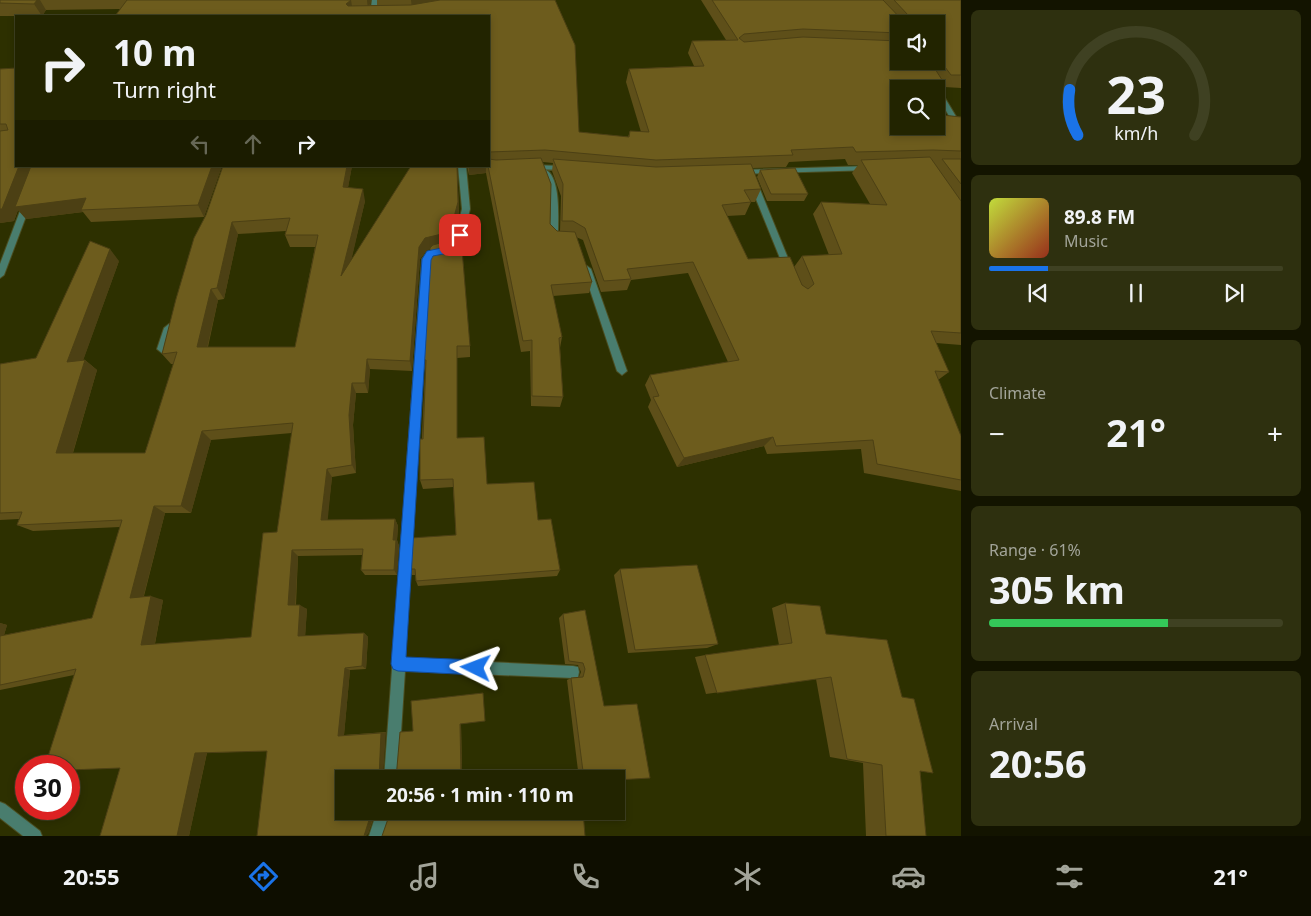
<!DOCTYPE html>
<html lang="en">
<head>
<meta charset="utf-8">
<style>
  body { margin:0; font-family:"Noto Sans",sans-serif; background:#2e300f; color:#f1f3f6; height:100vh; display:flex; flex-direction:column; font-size:19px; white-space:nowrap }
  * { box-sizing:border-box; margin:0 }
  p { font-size:16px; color:#a2a499 }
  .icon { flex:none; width:28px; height:28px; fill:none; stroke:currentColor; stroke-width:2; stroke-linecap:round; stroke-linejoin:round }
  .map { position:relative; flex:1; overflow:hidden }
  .sheet { display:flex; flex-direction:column; gap:10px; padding:10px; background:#131400; width:350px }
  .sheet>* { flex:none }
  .hud { position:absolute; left:15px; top:15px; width:475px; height:152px; border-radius:0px; box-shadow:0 2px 8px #0003,0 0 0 1px #3f4122; background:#222400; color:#f1f3f6; overflow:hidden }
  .tools { position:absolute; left:890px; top:15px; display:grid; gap:10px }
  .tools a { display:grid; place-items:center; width:55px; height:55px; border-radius:0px; background:#222400; box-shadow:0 2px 8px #0003,0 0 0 1px #3f4122; font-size:25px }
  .speed { position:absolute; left:15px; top:755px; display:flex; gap:10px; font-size:25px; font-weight:700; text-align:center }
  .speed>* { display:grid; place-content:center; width:65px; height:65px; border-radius:50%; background:#222400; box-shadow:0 2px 8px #0003,0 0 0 1px #3f4122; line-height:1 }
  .speed .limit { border:8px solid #d22; background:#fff; color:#111 }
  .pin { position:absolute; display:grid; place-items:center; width:42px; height:42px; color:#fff; margin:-21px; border-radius:10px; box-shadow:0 2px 8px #0006 }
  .me { position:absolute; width:55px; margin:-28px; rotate:273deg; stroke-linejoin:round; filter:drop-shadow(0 0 4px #0008) }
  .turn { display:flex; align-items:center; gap:18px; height:105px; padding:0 15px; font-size:22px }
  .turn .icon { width:65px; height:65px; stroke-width:2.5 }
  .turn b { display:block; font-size:35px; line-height:42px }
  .lanes { display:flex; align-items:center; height:48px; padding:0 15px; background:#0003; justify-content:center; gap:25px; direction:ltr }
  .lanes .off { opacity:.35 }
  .big { font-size:38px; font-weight:700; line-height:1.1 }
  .sheet .tile { flex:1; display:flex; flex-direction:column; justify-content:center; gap:8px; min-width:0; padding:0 18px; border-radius:8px; background:#2e300f }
  .sheet .dial { align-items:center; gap:0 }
  .dial svg { height:130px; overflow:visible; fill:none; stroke:#3f4122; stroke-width:7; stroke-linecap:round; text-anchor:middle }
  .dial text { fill:#f1f3f6; stroke:none }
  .song { display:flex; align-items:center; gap:15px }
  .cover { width:60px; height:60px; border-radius:8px; background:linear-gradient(135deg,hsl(70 70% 55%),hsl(10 70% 35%)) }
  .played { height:5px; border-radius:2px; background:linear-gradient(90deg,#1a73e8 20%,#3f4122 20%) }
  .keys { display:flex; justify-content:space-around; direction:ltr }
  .heat { display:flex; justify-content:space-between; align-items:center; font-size:28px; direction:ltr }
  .charge { height:8px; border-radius:4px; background:linear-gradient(90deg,#34c759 61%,#3f4122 0) }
  .trip { position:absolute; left:335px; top:770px; width:290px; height:50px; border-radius:0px; background:#222400; box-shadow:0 2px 8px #0003,0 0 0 1px #3f4122; font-weight:700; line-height:50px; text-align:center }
  .dock { display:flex; height:80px; justify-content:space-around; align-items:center; background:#0e0e00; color:#a2a499 }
  .dock .icon { width:35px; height:35px }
  .dock .on { color:#1a73e8 }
  .dock b { font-size:22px; color:#f1f3f6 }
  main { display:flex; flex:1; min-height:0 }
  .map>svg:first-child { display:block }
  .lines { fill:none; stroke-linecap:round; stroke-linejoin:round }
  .minor-casing { stroke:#4b4e21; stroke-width:2 }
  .minor { fill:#497d6e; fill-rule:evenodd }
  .wall { fill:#5e4f19; fill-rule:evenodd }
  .shaded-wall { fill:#4c4014 }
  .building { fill:#6d5c1d; stroke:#4c4014; fill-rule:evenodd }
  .route { fill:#1a73e8; stroke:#114b97 }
</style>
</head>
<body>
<main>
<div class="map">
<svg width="961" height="836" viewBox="0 0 961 836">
  <rect width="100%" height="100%" fill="#2d3000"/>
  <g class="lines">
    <g class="minor-casing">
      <path id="minor" d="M372,0H378L376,14L373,16L370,14Z
        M934,87L939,88L961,125V133L958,131L936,94V89L933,88Z
        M529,165L565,166L569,168L565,170L532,169H529Z
        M458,166H466L470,209L460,248L456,251L452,248L462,209Z
        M869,166L873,168L872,170L741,174L737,172L741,170Z
        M543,170H546C561,178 558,218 558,234L563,239L559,242L550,235L551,196L542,172Z
        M750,180H753L757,182L792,268L791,270H785L784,268L749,182Z
        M27,200L31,203L4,275L0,278V264L23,203Z
        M442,249L445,250V254L433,256L430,260L405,658L573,666L578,667L579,672L578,677L573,678L405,671L398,779H384L422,259L427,252Z
        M587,266L591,269L627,371L622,375L617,371L583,269Z
        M169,324L174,328L167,349L162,353L157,349L164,328Z
        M0,802L5,804L40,831L42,836H23L0,818Z
        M377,811H391L383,836H369Z"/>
    </g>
    <use href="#minor" class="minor"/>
  </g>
  <path class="wall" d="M0,0H371L370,5H377V0H555L579,132L628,137L630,131L641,132L626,82L629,69L694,66L688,53L692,41L726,40L701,0H961V88L944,87L942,115L961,117V345L936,343L949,372L938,380L961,436V491L864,473L861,449L767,454L764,446L677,467L648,407L651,400L645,385L650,375L728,362L688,273L631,280L627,290L601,292L583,240L576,237L592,282L589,293L553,296L562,337L560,348L563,397L560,407L531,406L530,351L521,352L486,173L469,175L467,166H489V16L121,9L46,10L42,16H0ZM899,24H936V61H899ZM845,159L848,165H858L852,173L870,204L821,202L813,214L829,255L802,256L794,267L748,259L727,216L745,215L751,202H755L761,189L752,168L786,167L789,162ZM543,162L553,163L552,171L561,196L560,231H557L550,224Z
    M0,69L16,166H222L204,217L91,222L83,212L26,219L18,210L14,221L0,223Z
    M223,166H352L348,187L365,201L351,260L457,166L459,215L452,239L470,346V357L457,358V438L487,484L538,520L560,570L557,576L418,586L416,581V575H412L409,569L456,535L453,487L423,489L420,480L425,372L423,360L430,249L427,250L420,259L412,371L370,369L368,393H356L353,425L356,473L332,477L327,520L395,519L398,526L397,540L399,546L397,575H365L361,570L362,555L298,556L296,605L307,609L305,636L364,633L368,637L366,669L350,670L344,735L386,732L344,779L583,811L389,816L387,813L375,814L368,834L267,751L207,753L189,836H100L120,768L74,675L0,690V623L7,625L4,635L92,618L120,527L33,531L17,525L19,519L0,520V364L36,358L119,261L83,360H85L97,370L73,453H145L174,364H171L162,354L206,215ZM286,231L285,235L290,247H315L295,347H208L218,300L224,299L238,234ZM292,433L277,532L251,637L155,644L163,600L144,596L165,513H191L211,440Z
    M760,170L808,194L804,201H767L757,177Z
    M620,569L718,644L707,648L628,653L614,575Z
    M785,603L826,634L902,697L933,773L920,771L926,836H866L863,763L830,757L816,679L706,694L695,657L705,655L779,645L772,608Z
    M585,610L616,779H579L567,680L571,678L579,677L581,672L578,665L565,664L559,618L563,614Z
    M461,724L462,772L520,771L522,773L396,779L413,731Z"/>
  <path class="shaded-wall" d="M37,0H40L46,10L42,16L34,4Z
    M351,0L353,12L346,4Z
    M367,0H371L368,11Z
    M411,0H473L412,9Z
    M19,166H34L86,198L81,210L83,212L26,219L18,210L14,221L0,223V209Z
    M212,166H222L204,217L198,205Z
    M347,166H352L346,199L343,187Z
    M457,166L459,215L450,244L427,250L420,259L412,371L410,361L419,247Z
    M469,166H486V173L469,175Z
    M363,189L365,201L345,288L341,276Z
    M232,222L238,234L224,299L217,288Z
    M110,249L119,261L79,372L67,362Z
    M211,289L218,300L205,357L197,347Z
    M367,359L370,369L368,393L365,383Z
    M85,360L97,370L70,462L56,453Z
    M352,383L356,393L353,425L356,473L352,465L349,415Z
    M202,431L211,440L191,513L181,506Z
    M773,437L764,446L677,467L684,458Z
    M327,469L332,477L327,527L321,520Z
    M154,506L165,513L142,602L130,598Z
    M395,519L398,526L397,540L399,546L397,575L394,570L393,540Z
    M292,550L298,556L295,609L288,605Z
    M151,596L163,600L154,648L141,645Z
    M300,605L307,609L305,639L298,636Z
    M0,623L7,625L2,642H0Z
    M364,633L368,637L366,669L362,666Z
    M345,668L350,670L344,735L338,736Z
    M460,724H461L462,772L461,775Z
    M386,732L383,779H379L381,733Z
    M207,752L189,836H177L195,753Z
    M375,811L368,834L366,836H364L371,814Z"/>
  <path class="building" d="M0,0H37L34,4L0,3Z
    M127,0H351L346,4L348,6L411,5L440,0H555L575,45L579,132L629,137L630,131L649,132L629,69L704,66L692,41L738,40L712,0H883L905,23H908V15L894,0H961V75H951L936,55V24H899V33L803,29L744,34L739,38L744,42L803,37L899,41V61H930L944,83L942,115L961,117V151L933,150L856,152L853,147L791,150L793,155L656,160L545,150L489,152V16H115ZM899,89H936V126H899Z
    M16,68V166H19L2,209H0V131L8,130L6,124H0V69Z
    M930,157L961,201V333L931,331L949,372L935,371L961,436V480L877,464L873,440L776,446L773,437L684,458L653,397L659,396L650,375L739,360L693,262L627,269L631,279L604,281L585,228L573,221H562L563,184L553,159L656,167L751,164L761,189L744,190L751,202L722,205L748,259L790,257L802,285L808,289L814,284L802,256L842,254L821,202L887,205L861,160Z
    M541,158L551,184L550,224L557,231L575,232L592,282L551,285L562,337L559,338L563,397L532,396V340L523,341L488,166H489V159L496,160Z
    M942,159H961V184Z
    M31,166H212L198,205L81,210L86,198L15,207Z
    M223,166H347L343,187L363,189L341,276L411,166H457L458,202L450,232L425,238L419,247L410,361L367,359L365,383H352L349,415L352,465L327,469L321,520L395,519L393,540H396L394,570H361L363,549L292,550L288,605H300L298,636L364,633L362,666L345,668L338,736L381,733L379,779H344V811H583L585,836H382L389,816L387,813L371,814L364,836H257L267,751L195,753L177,836H100L120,768L69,770V766H45L76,669L0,685V636L92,618L122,520L17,525L22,512L0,513V364L36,358L90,241L110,249L67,362L85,360L56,453H145L177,352L162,354L176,299L194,238L206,215ZM290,218L285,235H318L295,347H197L211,289L217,288L232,222ZM293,423L277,532L263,533L251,637L141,645L151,596L130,598L154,506H181L202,431Z
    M795,168L808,194H771L760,170Z
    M461,237L470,346H457V438L484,437L487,484L534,482L538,520L551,519L560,570L416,581L415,569H409L411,538L456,535L453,479L420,480V439H423L426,360H423L430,248L433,245Z
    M697,565L718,644L635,650L620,569Z
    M785,603L820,606L826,634L887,640L902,697L914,699L933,773L920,771L926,836H886L882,765L847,759L831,677L717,693L705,655L792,643Z
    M585,610L604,706L637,704L650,778L616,780V779H584L571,678L583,677L585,669L583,663L569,661L563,614Z
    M483,693L485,721L460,724L461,775L522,773V779H396L400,732L413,731L411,701Z"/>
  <path class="route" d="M460,231L464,235L459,251L433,256L431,260L406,657L476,660L481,662L483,668L481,673L476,675L398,671L393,669L391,664L422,259L427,251L451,246L455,235Z"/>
</svg>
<div class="tools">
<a><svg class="icon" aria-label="sound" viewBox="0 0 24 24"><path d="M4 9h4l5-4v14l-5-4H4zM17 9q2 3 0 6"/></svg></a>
<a><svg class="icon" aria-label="search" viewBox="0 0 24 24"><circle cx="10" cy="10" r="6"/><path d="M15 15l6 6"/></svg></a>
</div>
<div class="speed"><div class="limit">30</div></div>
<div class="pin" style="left:460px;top:235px;background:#d93025"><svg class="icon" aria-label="arrive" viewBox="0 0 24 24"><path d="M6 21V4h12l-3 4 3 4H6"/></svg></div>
<svg class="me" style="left:476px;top:668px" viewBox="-20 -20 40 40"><path d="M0-17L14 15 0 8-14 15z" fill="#1a73e8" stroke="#fff" stroke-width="4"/></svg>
<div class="trip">20:56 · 1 min · 110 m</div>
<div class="hud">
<div class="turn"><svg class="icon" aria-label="right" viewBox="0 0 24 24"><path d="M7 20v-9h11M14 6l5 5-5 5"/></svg><div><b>10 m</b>Turn right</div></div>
<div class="lanes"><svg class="icon off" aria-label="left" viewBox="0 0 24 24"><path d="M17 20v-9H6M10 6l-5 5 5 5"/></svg><svg class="icon off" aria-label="ahead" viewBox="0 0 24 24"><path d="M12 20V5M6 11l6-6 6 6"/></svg><svg class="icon" aria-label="right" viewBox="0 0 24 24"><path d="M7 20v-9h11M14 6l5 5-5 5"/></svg></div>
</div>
</div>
<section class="sheet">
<div class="tile dial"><svg viewBox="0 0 100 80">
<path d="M14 69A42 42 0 1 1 86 69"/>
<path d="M14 69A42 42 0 0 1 9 41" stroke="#1a73e8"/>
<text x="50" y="56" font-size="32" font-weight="700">23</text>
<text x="50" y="72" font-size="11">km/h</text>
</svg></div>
<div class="tile">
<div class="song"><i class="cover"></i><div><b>89.8 FM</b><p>Music</p></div></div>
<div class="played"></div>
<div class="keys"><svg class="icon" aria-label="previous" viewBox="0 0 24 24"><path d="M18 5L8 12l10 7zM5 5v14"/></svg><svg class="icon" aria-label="pause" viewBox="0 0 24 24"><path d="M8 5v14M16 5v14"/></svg><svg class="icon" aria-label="next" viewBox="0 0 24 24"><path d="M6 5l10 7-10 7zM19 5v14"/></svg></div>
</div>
<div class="tile"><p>Climate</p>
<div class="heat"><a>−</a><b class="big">21°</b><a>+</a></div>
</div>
<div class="tile"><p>Range · 61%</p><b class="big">305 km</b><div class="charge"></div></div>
<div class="tile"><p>Arrival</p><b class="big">20:56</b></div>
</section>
</main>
<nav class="dock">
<b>20:55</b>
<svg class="icon on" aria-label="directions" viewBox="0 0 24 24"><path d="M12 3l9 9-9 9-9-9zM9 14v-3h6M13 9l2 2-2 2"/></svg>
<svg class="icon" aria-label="music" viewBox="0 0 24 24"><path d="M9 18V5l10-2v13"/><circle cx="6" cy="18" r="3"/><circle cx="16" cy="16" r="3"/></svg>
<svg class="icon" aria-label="phone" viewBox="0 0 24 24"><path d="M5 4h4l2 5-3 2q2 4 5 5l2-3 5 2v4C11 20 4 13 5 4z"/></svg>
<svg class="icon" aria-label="climate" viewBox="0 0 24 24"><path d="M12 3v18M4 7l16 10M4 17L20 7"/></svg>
<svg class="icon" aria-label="car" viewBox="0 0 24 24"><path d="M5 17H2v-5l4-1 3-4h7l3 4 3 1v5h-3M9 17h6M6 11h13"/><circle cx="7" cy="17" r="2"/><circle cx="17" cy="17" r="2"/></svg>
<svg class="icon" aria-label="filters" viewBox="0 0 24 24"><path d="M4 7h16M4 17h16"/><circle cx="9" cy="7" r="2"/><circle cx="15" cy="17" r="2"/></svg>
<b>21°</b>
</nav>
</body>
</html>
